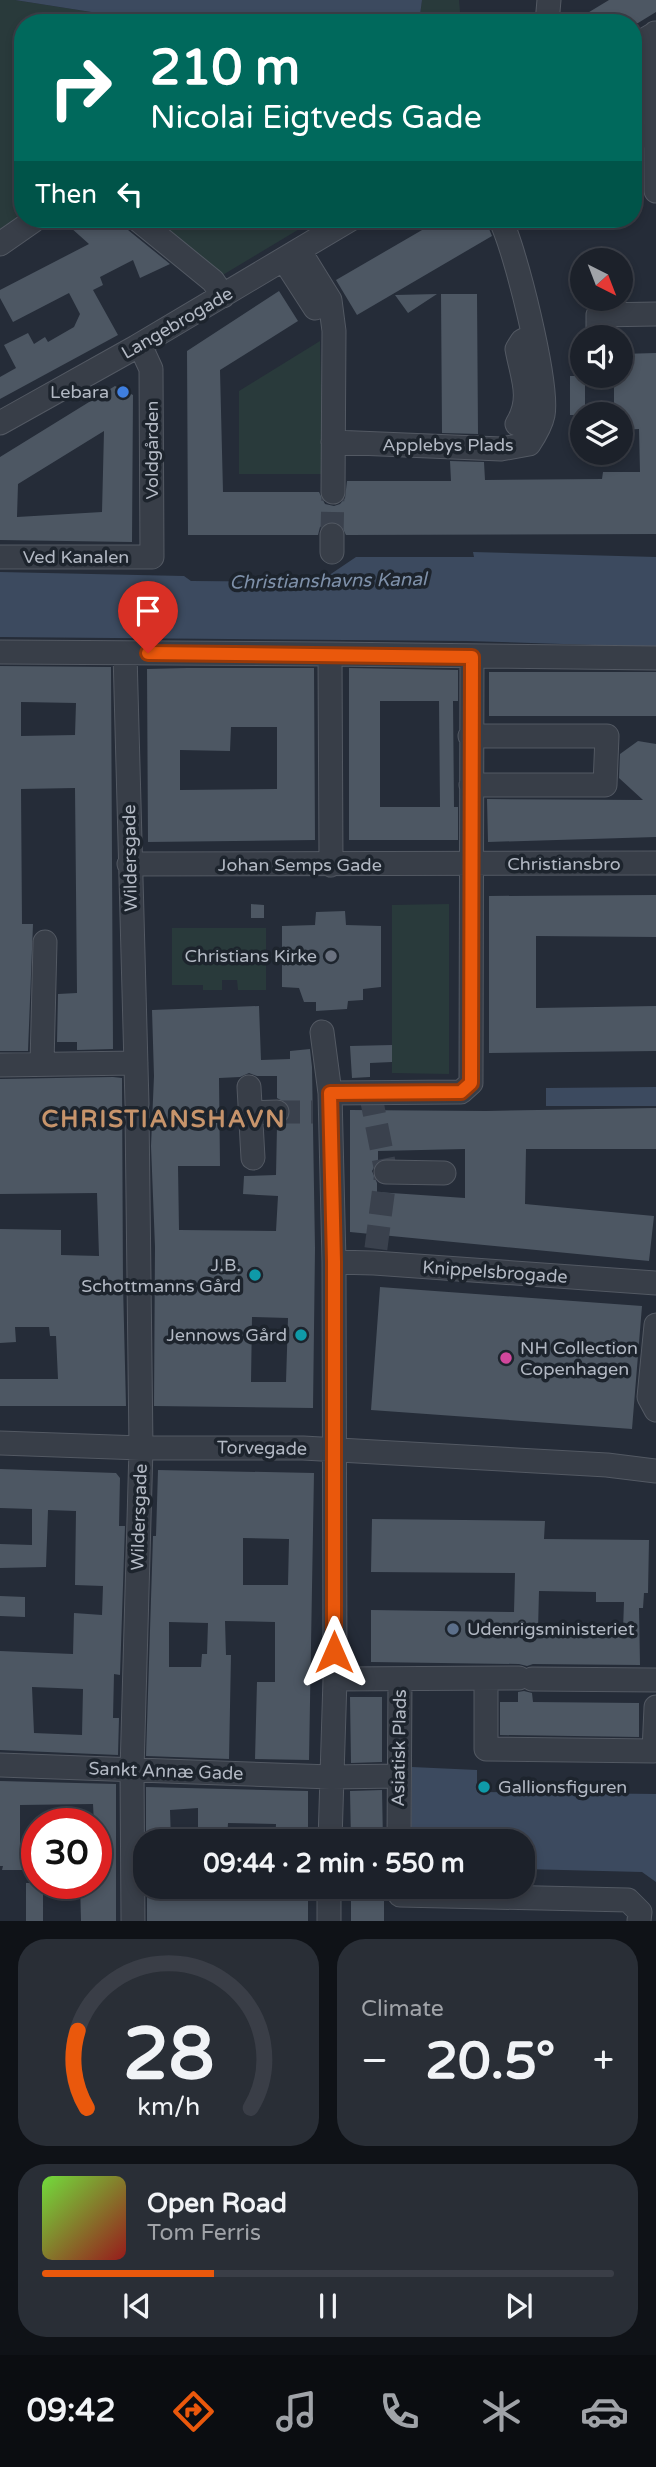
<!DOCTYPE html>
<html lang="en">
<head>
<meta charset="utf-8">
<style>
  body { margin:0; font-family:"Varela Round",sans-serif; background:#292e36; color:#f1f3f6; height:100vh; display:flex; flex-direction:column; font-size:26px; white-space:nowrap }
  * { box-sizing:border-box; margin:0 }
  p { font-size:23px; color:#a0a3a8 }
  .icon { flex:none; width:38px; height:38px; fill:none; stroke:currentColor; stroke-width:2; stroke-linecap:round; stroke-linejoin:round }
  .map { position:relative; height:1921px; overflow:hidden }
  .panel { display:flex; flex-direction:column; gap:18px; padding:18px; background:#0f1217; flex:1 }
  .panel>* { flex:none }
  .hud { position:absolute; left:14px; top:14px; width:628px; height:214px; border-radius:28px; box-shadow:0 4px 10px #0003,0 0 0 2px #3a3e47; background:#00695c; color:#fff; overflow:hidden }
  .needle { width:46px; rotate:138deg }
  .buttons { position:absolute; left:570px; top:248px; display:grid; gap:14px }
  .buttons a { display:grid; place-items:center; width:63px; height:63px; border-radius:50%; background:#1c212a; box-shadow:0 4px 10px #0003,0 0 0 2px #3a3e47; font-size:35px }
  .speed { position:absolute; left:21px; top:1808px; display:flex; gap:14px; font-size:35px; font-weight:700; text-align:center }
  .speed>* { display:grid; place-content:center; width:91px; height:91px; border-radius:50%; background:#1c212a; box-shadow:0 4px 10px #0003,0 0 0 2px #3a3e47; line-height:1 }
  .speed .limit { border:10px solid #d22; background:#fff; color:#111 }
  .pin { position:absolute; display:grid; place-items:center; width:60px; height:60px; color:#fff; margin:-72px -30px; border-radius:50% 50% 50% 0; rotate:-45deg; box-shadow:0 0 7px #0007 }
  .pin .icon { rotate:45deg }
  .me { position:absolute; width:77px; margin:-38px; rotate:0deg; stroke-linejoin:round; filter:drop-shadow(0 0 5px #0008) }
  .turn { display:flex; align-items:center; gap:24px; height:147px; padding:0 21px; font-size:32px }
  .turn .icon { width:91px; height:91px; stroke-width:2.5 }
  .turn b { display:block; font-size:49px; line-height:60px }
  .then { display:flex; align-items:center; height:66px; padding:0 21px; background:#0003; gap:14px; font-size:26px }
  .big { font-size:52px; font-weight:700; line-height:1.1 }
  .panel .widget { flex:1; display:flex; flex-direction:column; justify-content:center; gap:10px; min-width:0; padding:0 24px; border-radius:28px; background:#292e36 }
  .panel .dial { align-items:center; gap:0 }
  .dial svg { height:182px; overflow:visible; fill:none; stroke:#3a3e47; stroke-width:7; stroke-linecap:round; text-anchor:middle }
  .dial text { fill:#f1f3f6; stroke:none }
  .song { display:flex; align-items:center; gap:21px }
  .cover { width:84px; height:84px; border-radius:10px; background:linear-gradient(135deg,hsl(100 70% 55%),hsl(0 70% 35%)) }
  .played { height:7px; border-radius:4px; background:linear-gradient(90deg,#ea580c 30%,#3a3e47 30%) }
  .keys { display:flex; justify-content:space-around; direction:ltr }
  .heat { display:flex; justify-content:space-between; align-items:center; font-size:38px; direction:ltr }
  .panel .tiles { flex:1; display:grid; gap:18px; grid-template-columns:1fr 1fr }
  .widget:last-child { grid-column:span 2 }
  .trip { position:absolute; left:133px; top:1829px; width:402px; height:70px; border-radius:28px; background:#1c212a; box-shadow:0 4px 10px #0003,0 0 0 2px #3a3e47; font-weight:700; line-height:70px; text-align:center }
  .dock { display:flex; height:112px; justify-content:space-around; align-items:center; background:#0b0d11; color:#a0a3a8 }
  .dock .icon { width:49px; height:49px }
  .dock .active { color:#ea580c }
  .dock b { font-size:32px; color:#f1f3f6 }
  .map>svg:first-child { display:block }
  .green { fill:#293a3b }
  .water { fill:#3c4a5f }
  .building { fill:#4d5763; fill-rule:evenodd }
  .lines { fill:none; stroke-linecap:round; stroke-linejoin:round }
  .minor-tunnel { stroke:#3a414d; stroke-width:23; stroke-dasharray:23 11; stroke-linecap:butt }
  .minor-casing { stroke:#535963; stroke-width:25 }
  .minor { stroke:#383e48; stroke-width:23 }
  .route-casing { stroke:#983908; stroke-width:18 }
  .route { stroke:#ea580c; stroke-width:12 }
  .shop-dot { fill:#3f7fe0; stroke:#1d242d; stroke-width:2.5 }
  .worship-dot { fill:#6b7280; stroke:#1d242d; stroke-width:2.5 }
  .culture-dot { fill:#0f9aa8; stroke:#1d242d; stroke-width:2.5 }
  .hotel-dot { fill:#d1479c; stroke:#1d242d; stroke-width:2.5 }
  .service-dot { fill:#5c6f8a; stroke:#1d242d; stroke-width:2.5 }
  .labels { text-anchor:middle; stroke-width:7; stroke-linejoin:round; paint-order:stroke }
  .street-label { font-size:18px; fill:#b3b9c4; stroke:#1d242d }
  .poi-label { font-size:18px; fill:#b3b9c4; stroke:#1d242d; text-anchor:end }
  .water-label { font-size:19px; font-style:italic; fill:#7e90a9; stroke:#1d242d }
  .district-label { font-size:24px; font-weight:bold; letter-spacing:2px; fill:#c7946b; stroke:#1d242d }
</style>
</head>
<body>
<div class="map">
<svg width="656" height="1921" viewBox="0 0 656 1921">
  <rect width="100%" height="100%" fill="#252c38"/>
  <path class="green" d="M0,0H15L104,14L114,23H23V213L0,229Z
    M422,0H459L461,23H419Z
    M145,219H316L216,279Z
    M320,341L323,474H239V391Z
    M449,904V1074L392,1073V905Z
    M172,928H266V990H238L237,980H222V990H203V985H172Z"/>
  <path class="water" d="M15,0H422L419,23H114L104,14Z
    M473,552L656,557V647L467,641L0,637V572L184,576L191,581L319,582L356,557H474Z
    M656,1087V1106H546V1088Z
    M412,1767L477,1770V1792L656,1794V1882L642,1872L523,1869V1841H411Z"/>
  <path class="building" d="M609,0H656V12L638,23H571Z
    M61,219H120L128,230L170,264L140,278L133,260L100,277L103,285L93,290L118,335L0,399V377L16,368L4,345L28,333L34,344L45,337L48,342L74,327L80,314L69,293L13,322L0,298V290L89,244Z
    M441,219H485L492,236L357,315L336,280Z
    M279,291L298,321L220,370L223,492H319L325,504L334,506L340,504L345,498L347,481H451L450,461L484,462L485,480L602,479L603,472H640L639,429L621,430V415H614V376H621V354L656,353V534L346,535L340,523L331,521L320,527L318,535H188L187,351Z
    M437,294L408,313L395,295Z
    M441,294H477L478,434L442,433Z
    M570,376H585V415H570Z
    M115,386L133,395L132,542L0,540V457ZM104,431L102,512L17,517L18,484Z
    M0,666L111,667L113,1049L77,1050V1042H57L58,994L77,993L75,788L21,789L22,924H33L28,1051H0ZM21,702L76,703L75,735L21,736Z
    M187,668H314L315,840L148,842L147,669ZM231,727H277V789L180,790V750L230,751Z
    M349,668L458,670V701H453L454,807H458V840H349ZM380,701H439L440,807H380Z
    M489,672H656V716H489Z
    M638,741L656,744V837L488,842L487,799L643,800L619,778L620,754Z
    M656,895V937L536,936V1008L656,1006V1051L489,1053V896Z
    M251,904L264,905V918H251Z
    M345,911L346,925L381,926V987L363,989V1000L348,1001L347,1009L316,1011V1002H304L299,988L282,987V926L315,925L316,912Z
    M259,1006L261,1060L290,1059V1051L310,1049L312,1067L315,1249L313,1408L154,1406L155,1247L151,1146L154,1076L152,1010ZM249,1073L257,1076H277V1098L288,1104L291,1111L289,1119L284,1124L277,1126L276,1175L244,1176L243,1194L278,1196L276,1231L179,1230L178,1166H220L219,1078L240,1077ZM252,1317L288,1318L286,1382H251Z
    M392,1045V1062L370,1063V1077L352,1078L350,1046Z
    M113,1077L122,1078L123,1285L126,1406H0V1379H58L56,1336H50L49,1327H15L16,1342L0,1343V1229L61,1230V1255L99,1256L97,1193L0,1194V1079Z
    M656,1108V1149H526L525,1204L654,1216L649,1261L350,1232V1110L486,1111ZM465,1149V1198L377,1192V1183L372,1171L378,1161V1151Z
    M380,1287L642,1306L632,1429L371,1410Z
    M0,1469L116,1473L120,1478L119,1526H125L120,1675L114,1674L113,1718H119L118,1755L0,1750V1651L73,1654L74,1613L102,1615L103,1586L75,1585L76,1511L48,1510L46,1567L0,1568V1544L32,1545V1509L0,1508ZM32,1687L83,1689L82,1735L34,1733Z
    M158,1470L314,1473L309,1760L255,1759L257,1682H275V1622L225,1621L226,1655H231L229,1759L146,1756L153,1536H156ZM243,1538L289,1539L288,1585H243ZM169,1622L208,1623L207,1654H202L201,1667H169Z
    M372,1519L545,1521L544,1539L649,1540L648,1593H644L643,1608H639L640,1665L533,1664L527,1666L519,1664L371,1662V1610L514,1612L515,1573L371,1572ZM539,1591L596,1592V1602H624L623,1630H538Z
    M0,1596L25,1597V1617L0,1616Z
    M524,1691L532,1693L533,1702L639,1703V1737L500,1735V1702H518V1692Z
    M350,1697H382V1762L351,1763Z
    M0,1781L116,1784V1921H81L80,1883H96V1824H94L93,1804L20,1805V1843H37V1870H2L3,1866H0Z
    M146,1787L308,1791V1841H275L276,1824L228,1823L227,1841H198V1808L170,1810L171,1841H146Z
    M382,1790L383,1841H351L350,1791Z
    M26,1883H43V1921H26Z
    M147,1886H183V1895L217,1894V1889L308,1886V1921H147Z
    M351,1886H384V1921H351Z"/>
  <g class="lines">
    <path class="minor-tunnel" d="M332,535L333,492
      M370,1092L386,1172L374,1263
      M277,1112H313"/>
    <g class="minor-casing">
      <path id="minor" d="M547,23L549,0
        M655,33L656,191
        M634,46L656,33
        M634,136L656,135
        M137,219L213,281L223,296
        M0,244L33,221
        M299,250L330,300L334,331L333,492
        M284,260L315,308
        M598,329V315L656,314
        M0,423L136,347L351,219
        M517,424C533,398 522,377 517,349L522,341L532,336
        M333,442L501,449L529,444C535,435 541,425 543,415C549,385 515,247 500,219
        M332,552V535
        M0,557H152L151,369L140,345
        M0,652L330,654L331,865
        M125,653L137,1104
        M330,654L656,658
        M470,736H607L605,785H471
        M129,864L656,863
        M322,1032L330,1093L334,1262L335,1679L330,1841
        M42,1064L45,942
        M0,1065L136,1063
        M249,1087L253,1158
        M330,1093L461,1092L471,1083L472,657
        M250,1113L277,1112
        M386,1172L444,1173
        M334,1262L374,1263L656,1283
        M656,1325L649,1397L656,1410
        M0,1443L141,1448H303L607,1465L656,1471
        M335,1679L519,1678
        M486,1679V1749L654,1751L656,1707
        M532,1679L656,1680
        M0,1765L331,1777L398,1776
        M399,1841L400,1679
        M399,1886L400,1895L628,1900L640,1912L639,1921
        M133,1921L132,1771L141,1448L137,1112
        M329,1921V1886"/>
    </g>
    <use href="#minor" class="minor"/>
  </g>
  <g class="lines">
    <g class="route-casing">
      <path id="route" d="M148,653L472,657L471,1083L461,1092L330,1093L334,1262V1652"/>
    </g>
    <use href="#route" class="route"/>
  </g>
  <circle class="shop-dot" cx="123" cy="392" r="7"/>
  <circle class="worship-dot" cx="331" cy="956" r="7"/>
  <g class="culture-dot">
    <circle cx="255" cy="1275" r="7"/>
    <circle cx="301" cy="1335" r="7"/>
    <circle cx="484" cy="1787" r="7"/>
  </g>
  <circle class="hotel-dot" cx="506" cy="1358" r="7"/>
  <circle class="service-dot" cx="453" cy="1629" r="7"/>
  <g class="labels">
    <g class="street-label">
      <text transform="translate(177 323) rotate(-30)" y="6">Langebrogade</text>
      <text x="448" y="451">Applebys Plads</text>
      <text transform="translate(152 450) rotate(-90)" y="6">Voldgården</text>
      <text x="76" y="563">Ved Kanalen</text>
      <text transform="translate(130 858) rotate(-91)" y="6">Wildersgade</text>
      <text x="564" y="870">Christiansbro</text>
      <text x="300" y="871">Johan Semps Gade</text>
      <text transform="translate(495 1272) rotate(4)" y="6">Knippelsbrogade</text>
      <text transform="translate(262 1448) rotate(1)" y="6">Torvegade</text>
      <text transform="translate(139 1517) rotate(-88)" y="6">Wildersgade</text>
      <text transform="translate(399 1748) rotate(-89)" y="6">Asiatisk Plads</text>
      <text transform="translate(166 1771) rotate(2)" y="6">Sankt Annæ Gade</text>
    </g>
    <g class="poi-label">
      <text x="109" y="398">Lebara</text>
      <text x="317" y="962">Christians Kirke</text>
      <text x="241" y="1271">J.B.<tspan x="241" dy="21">Schottmanns Gård</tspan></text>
      <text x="287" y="1341">Jennows Gård</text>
      <text x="520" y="1354" text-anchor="start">NH Collection<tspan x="520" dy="21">Copenhagen</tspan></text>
      <text x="467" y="1635" text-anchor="start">Udenrigsministeriet</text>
      <text x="498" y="1793" text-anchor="start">Gallionsfiguren</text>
    </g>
    <g class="water-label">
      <text transform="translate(328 580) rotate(-1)" y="7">Christianshavns Kanal</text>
    </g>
    <g class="district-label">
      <text x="164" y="1127">CHRISTIANSHAVN</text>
    </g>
  </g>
</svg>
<div class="buttons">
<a><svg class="needle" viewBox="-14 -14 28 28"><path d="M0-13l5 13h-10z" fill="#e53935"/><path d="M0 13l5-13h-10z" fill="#a0a3a8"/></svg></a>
<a><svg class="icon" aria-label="sound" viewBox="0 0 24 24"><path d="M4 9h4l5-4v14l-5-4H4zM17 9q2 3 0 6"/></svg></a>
<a><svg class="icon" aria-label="layers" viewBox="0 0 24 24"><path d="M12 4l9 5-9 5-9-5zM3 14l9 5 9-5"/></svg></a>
</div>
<div class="speed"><div class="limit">30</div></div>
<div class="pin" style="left:148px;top:653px;background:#d93025"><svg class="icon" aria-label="arrive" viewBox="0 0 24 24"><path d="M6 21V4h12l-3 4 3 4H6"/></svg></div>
<svg class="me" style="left:334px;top:1652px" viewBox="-20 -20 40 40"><path d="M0-17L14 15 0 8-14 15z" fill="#ea580c" stroke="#fff" stroke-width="4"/></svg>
<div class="trip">09:44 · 2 min · 550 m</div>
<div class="hud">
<div class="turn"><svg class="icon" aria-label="right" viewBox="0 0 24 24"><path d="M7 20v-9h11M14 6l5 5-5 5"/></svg><div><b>210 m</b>Nicolai Eigtveds Gade</div></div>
<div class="then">Then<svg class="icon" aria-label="left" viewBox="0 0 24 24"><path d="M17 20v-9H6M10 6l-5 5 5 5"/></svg></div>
</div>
</div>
<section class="panel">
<div class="tiles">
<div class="widget dial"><svg viewBox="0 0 100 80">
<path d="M14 69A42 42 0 1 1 86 69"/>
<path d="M14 69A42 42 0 0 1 10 35" stroke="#ea580c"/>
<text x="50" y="56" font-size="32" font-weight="700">28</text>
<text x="50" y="72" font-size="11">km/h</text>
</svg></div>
<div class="widget"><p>Climate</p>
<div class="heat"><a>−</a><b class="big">20.5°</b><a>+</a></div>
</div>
<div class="widget">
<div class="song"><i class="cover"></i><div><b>Open Road</b><p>Tom Ferris</p></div></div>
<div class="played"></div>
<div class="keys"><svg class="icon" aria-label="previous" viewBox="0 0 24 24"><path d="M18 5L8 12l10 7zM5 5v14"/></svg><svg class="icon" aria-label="pause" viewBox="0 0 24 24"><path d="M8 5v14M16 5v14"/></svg><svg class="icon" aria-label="next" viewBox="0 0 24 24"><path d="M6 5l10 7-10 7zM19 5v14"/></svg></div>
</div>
</div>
</section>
<nav class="dock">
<b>09:42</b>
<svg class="icon active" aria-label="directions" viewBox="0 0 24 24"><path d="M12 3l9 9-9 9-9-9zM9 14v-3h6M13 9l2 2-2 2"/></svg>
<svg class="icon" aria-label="music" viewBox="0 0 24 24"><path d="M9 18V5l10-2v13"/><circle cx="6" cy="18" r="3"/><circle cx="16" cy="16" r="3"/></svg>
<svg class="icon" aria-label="phone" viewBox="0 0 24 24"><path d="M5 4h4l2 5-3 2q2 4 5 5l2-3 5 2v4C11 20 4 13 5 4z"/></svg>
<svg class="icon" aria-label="climate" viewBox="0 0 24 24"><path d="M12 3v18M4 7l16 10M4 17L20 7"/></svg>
<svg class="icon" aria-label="car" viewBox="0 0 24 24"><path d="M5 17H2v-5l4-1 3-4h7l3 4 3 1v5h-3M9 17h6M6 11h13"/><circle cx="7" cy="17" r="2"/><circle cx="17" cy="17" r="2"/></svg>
</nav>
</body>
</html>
